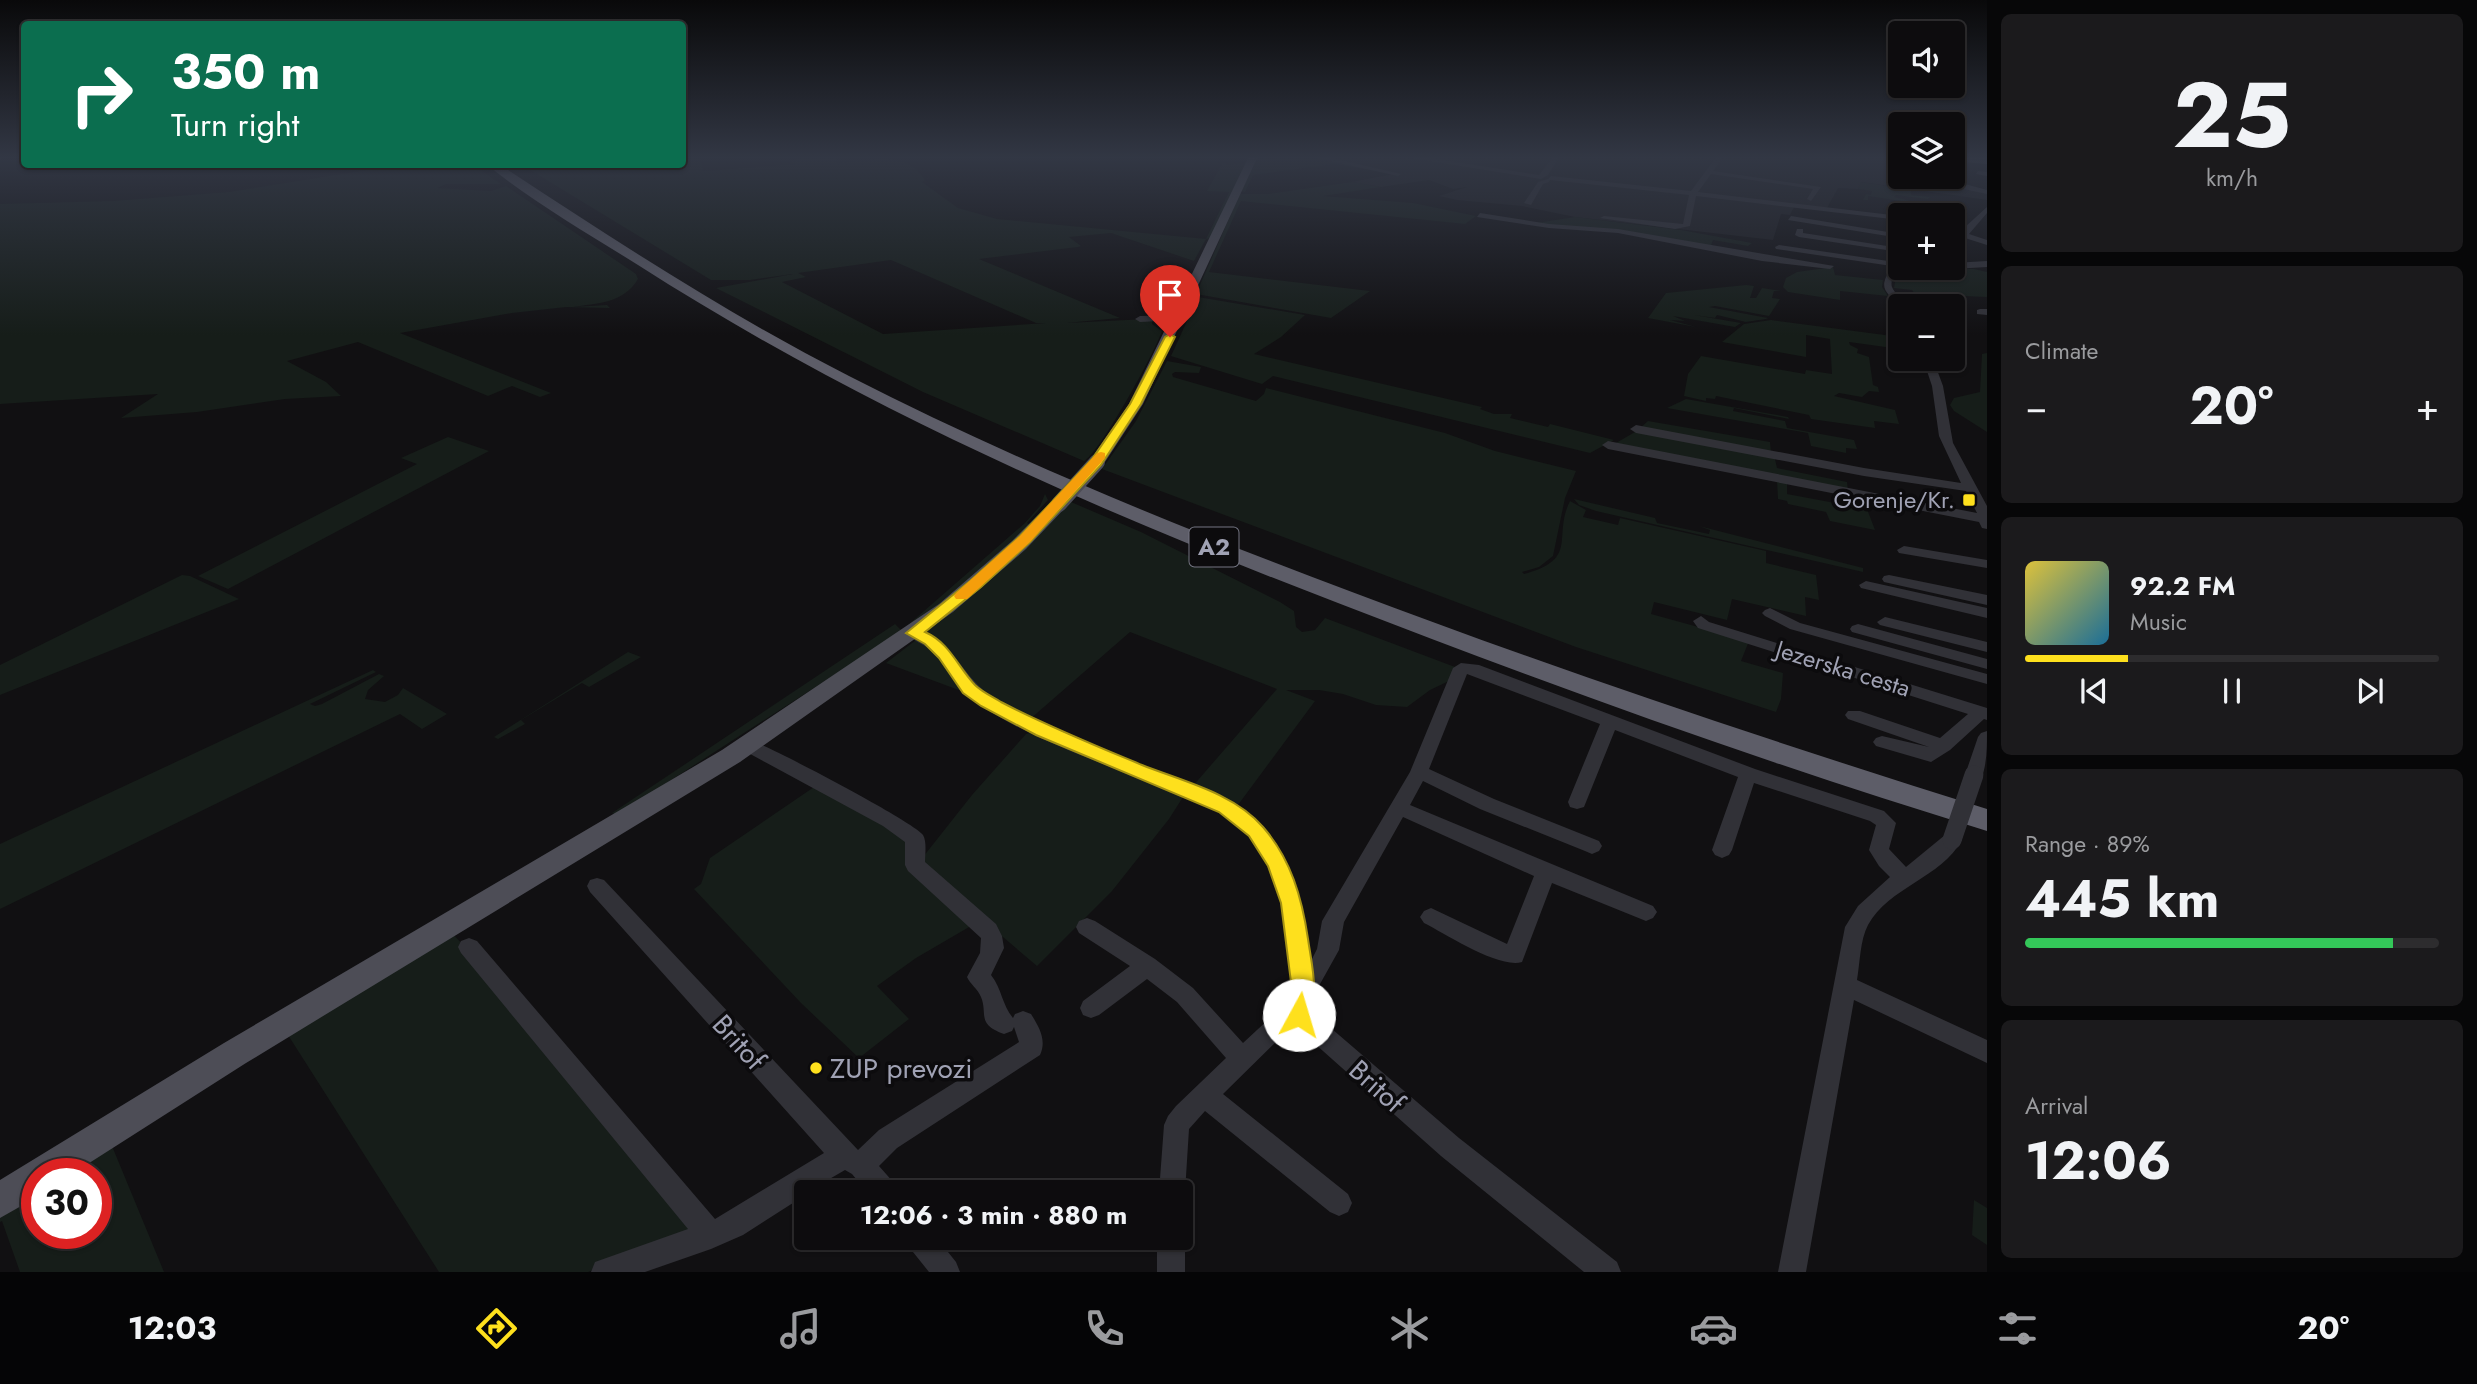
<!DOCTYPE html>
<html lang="en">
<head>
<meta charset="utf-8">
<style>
  body { margin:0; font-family:Jost,sans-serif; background:#1b1a1c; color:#f1f3f6; height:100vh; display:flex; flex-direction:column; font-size:26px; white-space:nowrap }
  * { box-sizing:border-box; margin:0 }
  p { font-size:23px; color:#9a9b9e }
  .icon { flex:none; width:38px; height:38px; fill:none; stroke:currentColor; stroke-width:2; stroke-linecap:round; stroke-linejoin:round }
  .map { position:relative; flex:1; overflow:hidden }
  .details { display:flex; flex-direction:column; gap:14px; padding:14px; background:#070708; width:490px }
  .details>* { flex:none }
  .banner { position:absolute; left:21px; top:21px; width:665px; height:147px; border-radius:7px; box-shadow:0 2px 5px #0004,0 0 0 2px #2d2c2e; background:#0b6e4f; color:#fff; overflow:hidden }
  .fabs { position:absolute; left:1888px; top:21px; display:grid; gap:14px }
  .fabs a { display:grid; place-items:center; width:77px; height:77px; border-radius:7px; background:#0d0c0e; box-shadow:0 2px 5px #0004,0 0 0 2px #2d2c2e; font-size:35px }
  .speed { position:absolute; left:21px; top:1158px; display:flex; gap:14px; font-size:35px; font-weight:700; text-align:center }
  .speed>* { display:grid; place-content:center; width:91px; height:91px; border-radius:50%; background:#0d0c0e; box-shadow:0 2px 5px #0004,0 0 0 2px #2d2c2e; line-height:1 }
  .speed .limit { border:10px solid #d22; background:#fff; color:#111 }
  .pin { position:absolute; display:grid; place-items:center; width:60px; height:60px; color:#fff; margin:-72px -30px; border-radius:50% 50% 50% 0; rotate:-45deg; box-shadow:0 0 7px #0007 }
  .pin .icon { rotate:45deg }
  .me { position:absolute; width:77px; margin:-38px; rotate:6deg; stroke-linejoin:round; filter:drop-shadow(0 0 5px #0008) }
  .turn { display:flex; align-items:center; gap:24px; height:147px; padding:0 35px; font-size:32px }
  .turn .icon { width:91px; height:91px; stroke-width:2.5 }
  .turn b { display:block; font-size:49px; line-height:60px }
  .big { font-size:52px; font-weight:700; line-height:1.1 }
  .details .widget { flex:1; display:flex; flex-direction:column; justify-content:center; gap:10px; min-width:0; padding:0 24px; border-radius:10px; background:#1b1a1c }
  .details .dial { align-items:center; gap:0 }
  .dial b { font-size:91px; line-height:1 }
  .song { display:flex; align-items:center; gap:21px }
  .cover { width:84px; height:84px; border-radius:10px; background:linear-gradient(135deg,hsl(50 70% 55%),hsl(200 70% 35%)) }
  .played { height:7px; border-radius:4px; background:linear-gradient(90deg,#fee01d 25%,#2d2c2e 25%) }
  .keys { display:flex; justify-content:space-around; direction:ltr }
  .heat { display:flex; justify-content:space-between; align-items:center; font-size:38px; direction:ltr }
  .charge { height:10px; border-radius:5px; background:linear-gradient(90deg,#34c759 89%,#2d2c2e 0) }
  .trip { position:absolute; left:794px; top:1180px; width:399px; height:70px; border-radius:7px; background:#0d0c0e; box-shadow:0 2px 5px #0004,0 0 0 2px #2d2c2e; font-weight:700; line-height:70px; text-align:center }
  .menu { display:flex; height:112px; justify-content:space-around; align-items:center; background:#050506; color:#9a9b9e }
  .menu .icon { width:49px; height:49px }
  .menu .on { color:#fee01d }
  .menu b { font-size:32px; color:#f1f3f6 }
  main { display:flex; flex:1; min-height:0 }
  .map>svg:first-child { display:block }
  .built { fill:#1c1c1f }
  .green { fill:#161d19; fill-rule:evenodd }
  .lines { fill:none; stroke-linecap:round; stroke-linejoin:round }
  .minor { fill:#313137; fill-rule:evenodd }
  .major { fill:#4d4d56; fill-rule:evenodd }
  .highway { fill:#5d5d68; fill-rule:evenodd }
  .minor-bridge { stroke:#313137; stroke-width:19 }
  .major-bridge { stroke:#4d4d56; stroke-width:16 }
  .route { fill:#fee01d; stroke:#a59213; stroke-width:2 }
  .slow { fill:#f59e0b }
  .poi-dot { fill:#fee01d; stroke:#0c0b0d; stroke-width:2.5 }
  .labels { text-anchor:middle; stroke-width:7; stroke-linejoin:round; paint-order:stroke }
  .shield { fill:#0c0b0d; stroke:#747582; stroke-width:2 }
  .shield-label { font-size:23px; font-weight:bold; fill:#a0a2b4 }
  .poi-label { font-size:24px; fill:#a0a2b4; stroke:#0c0b0d; text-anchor:end }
  .street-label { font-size:24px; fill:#a0a2b4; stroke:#0c0b0d }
  .near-street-label { font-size:28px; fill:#a0a2b4; stroke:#0c0b0d }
  .near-poi-label { font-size:28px; fill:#a0a2b4; stroke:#0c0b0d; text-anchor:start }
</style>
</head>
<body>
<main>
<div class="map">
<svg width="1987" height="1272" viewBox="0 0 1987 1272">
  <rect width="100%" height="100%" fill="#111012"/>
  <path class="built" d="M1308,156H1881L1900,164V177H1931L1987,192V200L1862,182L1858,189L1838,188L1827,208L1795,205L1790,215L1781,214L1773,240L1575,217L1522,206L1457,200L1439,196L1467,187L1453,189L1429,180L1381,187L1352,182L1393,174L1318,161Z"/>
  <path class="green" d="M683,156H700L703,171H706L797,164L790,162L797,160L789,156H835L837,163C867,161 906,149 925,180L922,182L958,208L997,219L1206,239L1194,261L1111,233L1069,237L1081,246L1078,247L979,259L1120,318L1066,323L1147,319L1152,320V324L1162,331C1155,352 1100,453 1084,461L923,392L716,288L793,274L750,280H711L522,165L682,164ZM891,260L1036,323H1046L883,334L782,282L806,277L798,273Z
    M1256,156H1308L1334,164L1253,175L1245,192L1241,191Z
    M1223,162L1227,165L1247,163L1211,238L1206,239L1229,192L1207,191Z
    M398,165H473L501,184H446L437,188L491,191L506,186L636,274L638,279C623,304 597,303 573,307L607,305L610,308L566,307L512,313L400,333L551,393L540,397L512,386L488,396L358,342L287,361L326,382L341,396L285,399L197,412L121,418L158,394L0,404V204L113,201L229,192Z
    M1352,182L1381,187L1323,196L1413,203L1476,216L1465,224L1241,201L1209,272L1370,291L1331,318L1196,294L1240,194H1268Z
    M1861,182L1911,190V195L1930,197L1928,199L1896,195L1894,197L1922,204L1868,196V200H1863L1866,194L1871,195L1872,191L1858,189Z
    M1575,217L1681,230L1752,243L1748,246L1713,240L1710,248L1611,230L1530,224Z
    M1833,267L1835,275L1883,280L1882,287L1888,296L1840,291V300L1788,292L1783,287L1786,278L1797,272Z
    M1907,268L1974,269L1987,272V297L1915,294L1912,290L1894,288L1896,277L1905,274Z
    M1746,285L1754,286L1750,298H1756L1762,288L1781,291H1774L1772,298L1780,299L1769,316L1715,306L1709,307L1768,318L1766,319L1746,322L1717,315L1715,318L1694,315L1741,323L1735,327L1673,316L1685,321L1670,320L1696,327L1648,318L1666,293Z
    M1198,297L1305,315L1281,337L1254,354L1482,407L1480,409L1494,414H1512L1510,418L1548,427L1550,424L1614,440L1590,453L1273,376L1262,384L1174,357L1171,356Z
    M1771,320L1900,337V349L1849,342L1850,345L1858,349L1857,353L1869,357L1873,385L1878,387L1879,392L1869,391L1862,397L1839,393L1834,396L1895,410L1899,424L1874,421L1875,428L1811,419L1809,415L1716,396L1715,399L1706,398V401L1684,396L1688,374L1701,356L1805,374L1806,370L1832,374L1830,339L1806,335V357L1722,342L1744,324Z
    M1987,353V432L1954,411L1950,405L1954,398L1980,392L1982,354Z
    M1167,361L1201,367L1199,373L1175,372L1172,374L1173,377L1256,401L1264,394L1266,388L1445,433L1495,451L1576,471L1565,498L1553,556L1539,567L1522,572L1524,574C1580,559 1552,537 1570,501L1586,510L1583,517L1618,525L1620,518L1766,551V563L1816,575L1819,600L1805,597L1806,616L1732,599L1727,620L1654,602L1651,614L1749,641L1741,661L1783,673L1781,699L1776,712L1576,647L1102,469L1136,421Z
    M1686,399L1788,417L1789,419L1734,408L1733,411L1785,421L1787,428L1854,440L1857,449L1846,448V453L1811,446L1808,433L1667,408Z
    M1648,421L1770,442L1771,453L1639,429Z
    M1635,432L1774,455L1777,468L1847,482L1848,491L1616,443Z
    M448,437L489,451L228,589L198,576L417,464L401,458Z
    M1777,480L1787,482V494L1867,509L1875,530L1830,521L1826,512L1788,504L1787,501L1778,499Z
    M1045,494L1048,500L1027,523L1031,525L915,625H908L1025,523L1040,506Z
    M1574,499L1655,518L1657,523L1709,534L1710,530L1699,526L1863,568V572L1596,511L1579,505Z
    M1071,502L1141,532L1280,602L1294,611L1296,627L1302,632L1315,630L1325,618L1455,667L1451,680L1430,690L1407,707L1376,705L1343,694L1319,690H1286L1315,701L1235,809L1192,787L1277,689L1130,632L1029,720L989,699L924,633L989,580Z
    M182,575L190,576L239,599L0,695V665Z
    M895,624L902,631L617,815L612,813Z
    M916,640L928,642L966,690L964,692L886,663Z
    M628,652L641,657L589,687L582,683L521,720L525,724L498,739L494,737Z
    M373,670L376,672L310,704L315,706L322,704L379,674L384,676L368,690L365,699L385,702L398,695L403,688L447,714L422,729L400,714L0,909V844Z
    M1033,732L1182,794L1183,797L1169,819L1112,891L1037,966L924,870L923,857L972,795L1026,734Z
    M817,785L900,832L912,853L976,923L916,958L877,986L909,1019L859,1058L801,1003L694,889L701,884L710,858Z
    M451,932L479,962L697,1228L588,1272H439L288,1035L112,1146L164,1272H20L2,1221L0,1222V1211L37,1186V1234H96V1174H55Z
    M1974,1200L1987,1208V1245L1972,1235Z"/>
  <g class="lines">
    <path class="minor" d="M0,156H12L0,159Z
      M1308,156H1323L1401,174L1398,176Z
      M1398,156H1417L1539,175L1554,156H1560L1548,175L1541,179Z
      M1717,156H1724L1713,171L1821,187L1811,201L1807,199L1813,189L1711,174L1698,192L1900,216V220L1696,196L1690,226L1675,229L1600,218L1604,216L1683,224L1689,195L1550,180L1549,182L1543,184L1531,205L1524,203L1538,182L1548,179L1551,176L1691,191Z
      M1880,156H1889L1900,162V166Z
      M1978,171L1987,172V176L1976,174Z
      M1930,177H1939L1987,190V194L1959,188Z
      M1987,207V213L1969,234L1987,240V245L1965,238L1953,243V238Z
      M1480,213L1549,224L1618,229L1834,266L1830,269L1762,261L1618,233L1549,228L1477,217Z
      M1791,216L1900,234V238L1788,220Z
      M1797,229H1803V233L1900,248V252L1799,237L1795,235Z
      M1779,245L1895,262L1900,259C1900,268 1889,279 1892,287C1894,293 1904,301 1908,306L1900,308C1884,289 1878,289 1892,266L1776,249L1775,247Z
      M1987,261V267L1953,269L1950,268H1953V263Z
      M1980,309H1987V315L1977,314V310Z
      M1182,315V319L1179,320L1140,322L1135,319L1140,316Z
      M1923,359H1933L1943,386L1953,443L1987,506V529L1982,528L1979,522L1608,449L1602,445L1608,441L1977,513L1966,491L1864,476L1636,433L1630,429L1636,425L1864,468L1961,483L1939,436L1932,386Z
      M1904,546L1987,560V568L1899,553L1897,550Z
      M1889,575L1987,595V605L1884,582L1882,579L1884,576Z
      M1866,581L1987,608V618L1861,588L1859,585Z
      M1770,608L1800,623L1987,674V684L1790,629L1765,616L1762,613L1765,610Z
      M1701,616L1709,622L1987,708V720L1984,719L1950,750L1931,762L1876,746L1873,742L1876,738L1882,736L1929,747L1848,719L1845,715L1848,711H1860L1940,738L1968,714L1698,628L1693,621Z
      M1885,617L1987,642V652L1880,625L1877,622Z
      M1858,624L1987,659V669L1852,632L1850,629L1852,626Z
      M913,628C954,638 962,680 996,699C1047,728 1102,749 1156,771C1192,785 1238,797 1264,827C1297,866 1304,912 1311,961L1317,949L1322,921L1410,772L1453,668L1461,663L1479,665L1755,769L1884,811L1896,823L1889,849L1906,867L1945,835L1952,833L1959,835L1962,840C1941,878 1889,887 1868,925C1860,940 1860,963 1857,980L1987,1040V1063L1854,1000L1806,1272H1778L1845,927L1858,906L1890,877L1879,866L1869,850L1876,825L1870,821L1754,783L1732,850L1729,855L1722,858L1715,855L1712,850L1738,777L1615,730L1584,807L1577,809L1570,807L1568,802L1600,724L1467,674L1429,769L1494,799L1599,841L1602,846L1599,851L1592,854L1585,851L1480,809L1423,781L1410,805L1653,906L1657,912L1653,918L1646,921L1552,883L1522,962C1499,969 1446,934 1424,923L1420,917L1424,911L1431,908L1507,944L1534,876L1403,817L1344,922L1339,950L1315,993L1311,1011L1459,1138L1617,1262L1621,1272H1584L1441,1156L1296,1027L1287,1031L1223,1094L1348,1194L1352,1203L1348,1212L1339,1216L1330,1212L1205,1111L1189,1129L1185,1192L1181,1201V1192H1159L1164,1125L1168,1116L1176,1106L1226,1058L1177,1002L1147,979L1099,1015L1091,1018L1083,1015L1080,1008L1083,1001L1130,966L1079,933L1076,927L1079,921L1087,918L1095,921L1155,959L1193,988L1243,1043L1271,1017L1289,1009C1294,982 1288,957 1285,930C1281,897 1272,864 1250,837C1227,810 1190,799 1158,786C1099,761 1034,741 980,705C960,692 954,674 939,657C928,645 914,642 905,633Z
      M1987,731C1987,748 1987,764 1981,780H1967L1965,775L1978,737L1981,733Z
      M747,739C768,745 914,822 923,835C927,842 925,854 925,862L996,924L1002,936L1004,948L991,975C1002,989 1002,1005 1013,1018L1015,1014L1023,1011L1031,1014C1039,1027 1047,1040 1040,1055L897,1148L879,1166L894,1183L898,1192H867L852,1174L845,1170L807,1192V1194L743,1235L711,1249L645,1272H591L595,1262L688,1229L461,953L458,947L461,941L469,938L477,941L715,1219L824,1153L590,892L587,886L590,880L597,878L604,880L858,1150L879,1130L1019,1042L1014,1027L1012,1031L1004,1034C976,1024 988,1014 981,997C978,989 970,984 967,977L980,953L981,938L908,871L905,865V842L883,826L741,749L738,745L741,741Z
      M1181,1229L1185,1237V1272H1157V1237H1181Z
      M905,1237H936L956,1262L960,1272H929L909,1247Z"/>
    <path class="major" d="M1249,156H1258L1143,404L1103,465H1091L1089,462L1129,404Z
      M1953,156L1987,158V164L1953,161Z
      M1059,499L1068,504L1065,508L1026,549L953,612L740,762L246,1063L72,1174H37V1197L0,1218V1180L224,1043L722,750L939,604L1012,541L1053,500Z"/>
    <path class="highway" d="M486,164H499C613,239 727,314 849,376C1011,459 1181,528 1352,592C1561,671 1773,742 1987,809V831C1768,764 1552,686 1338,603C1095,510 858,406 638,265C587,233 533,202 486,164Z"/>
    <path class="minor-bridge" d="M1952,840L1974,775"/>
    <path class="major-bridge" d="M1059,504L1097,462"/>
  </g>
  <linearGradient id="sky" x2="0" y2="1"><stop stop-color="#09090a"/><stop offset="0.47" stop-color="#323744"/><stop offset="1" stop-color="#323744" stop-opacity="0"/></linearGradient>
  <rect width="1987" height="335" fill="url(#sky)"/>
  <path class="route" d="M1170,334L1175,337L1141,404L1101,465L1030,542L981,587L925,632C950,643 957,666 975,685C982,692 993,697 1001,702C1047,726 1094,745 1142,765C1182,781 1234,793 1263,827C1291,859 1302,898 1308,939C1312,967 1320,995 1307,1022L1299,1025L1291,1022L1287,1015L1292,990L1281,903L1268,866L1249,836L1219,812L1036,735L981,706L963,693L939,658L925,644L906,633L970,581L1020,536L1092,459L1130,404L1165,337Z"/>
  <path class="slow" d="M1101,452L1105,453V458L1030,542L967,599H956L954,596L956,593L1020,536L1097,453Z"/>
  <g class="poi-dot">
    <rect x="1962" y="493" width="14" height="14" rx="3.5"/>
    <circle cx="816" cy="1068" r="7"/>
  </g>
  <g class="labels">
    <rect class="shield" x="1189.5" y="527.5" width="49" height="39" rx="5"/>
    <g class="shield-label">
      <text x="1214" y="555">A2</text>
    </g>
    <g class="poi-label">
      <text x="1955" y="508">Gorenje/Kr.</text>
    </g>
    <g class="street-label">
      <text transform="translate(1843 669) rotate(17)" y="8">Jezerska cesta</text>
    </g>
    <g class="near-street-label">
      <text transform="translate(739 1042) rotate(48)" y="10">Britof</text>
      <text transform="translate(1377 1086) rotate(42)" y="10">Britof</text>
    </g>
    <g class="near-poi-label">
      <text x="830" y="1078">ZUP prevozi</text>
    </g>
  </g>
</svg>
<div class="fabs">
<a><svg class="icon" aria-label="sound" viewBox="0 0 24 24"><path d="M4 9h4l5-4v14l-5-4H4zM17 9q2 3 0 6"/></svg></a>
<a><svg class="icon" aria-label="layers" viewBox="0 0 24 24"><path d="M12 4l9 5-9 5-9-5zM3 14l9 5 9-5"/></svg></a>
<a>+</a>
<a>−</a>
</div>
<div class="speed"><div class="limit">30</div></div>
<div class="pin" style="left:1170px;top:337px;background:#d93025"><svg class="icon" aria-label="arrive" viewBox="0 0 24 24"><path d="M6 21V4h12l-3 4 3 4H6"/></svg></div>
<svg class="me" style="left:1299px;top:1015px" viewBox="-20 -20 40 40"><circle r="19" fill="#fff"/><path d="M0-13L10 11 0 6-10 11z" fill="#fee01d"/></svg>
<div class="trip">12:06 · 3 min · 880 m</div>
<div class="banner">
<div class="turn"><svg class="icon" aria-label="right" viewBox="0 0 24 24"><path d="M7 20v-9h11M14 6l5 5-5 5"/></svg><div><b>350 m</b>Turn right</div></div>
</div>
</div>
<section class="details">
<div class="widget dial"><b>25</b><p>km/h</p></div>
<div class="widget"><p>Climate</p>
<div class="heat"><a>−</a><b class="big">20°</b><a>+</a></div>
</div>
<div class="widget">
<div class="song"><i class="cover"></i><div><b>92.2 FM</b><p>Music</p></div></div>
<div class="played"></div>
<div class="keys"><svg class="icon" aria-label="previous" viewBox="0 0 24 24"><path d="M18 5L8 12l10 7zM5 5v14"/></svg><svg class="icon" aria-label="pause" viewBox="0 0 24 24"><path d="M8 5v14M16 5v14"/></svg><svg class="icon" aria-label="next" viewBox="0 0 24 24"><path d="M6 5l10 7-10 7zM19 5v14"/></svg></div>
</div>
<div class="widget"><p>Range · 89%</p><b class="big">445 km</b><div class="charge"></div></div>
<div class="widget"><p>Arrival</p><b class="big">12:06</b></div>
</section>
</main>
<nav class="menu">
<b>12:03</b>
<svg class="icon on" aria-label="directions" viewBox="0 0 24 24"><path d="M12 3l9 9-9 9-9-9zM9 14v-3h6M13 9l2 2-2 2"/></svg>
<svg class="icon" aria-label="music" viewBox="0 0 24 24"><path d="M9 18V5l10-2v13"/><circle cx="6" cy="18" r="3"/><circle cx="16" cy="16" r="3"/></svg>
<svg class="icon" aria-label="phone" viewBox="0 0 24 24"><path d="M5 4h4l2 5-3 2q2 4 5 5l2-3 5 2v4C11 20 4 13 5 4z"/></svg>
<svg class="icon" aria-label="climate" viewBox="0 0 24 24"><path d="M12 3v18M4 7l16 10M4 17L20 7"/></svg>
<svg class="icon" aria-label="car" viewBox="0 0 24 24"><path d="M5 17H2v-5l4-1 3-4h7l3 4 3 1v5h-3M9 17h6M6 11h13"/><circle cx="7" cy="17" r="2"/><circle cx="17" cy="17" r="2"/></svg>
<svg class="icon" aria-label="filters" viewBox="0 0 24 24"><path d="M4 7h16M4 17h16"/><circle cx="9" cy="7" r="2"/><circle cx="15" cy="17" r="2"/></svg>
<b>20°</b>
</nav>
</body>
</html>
